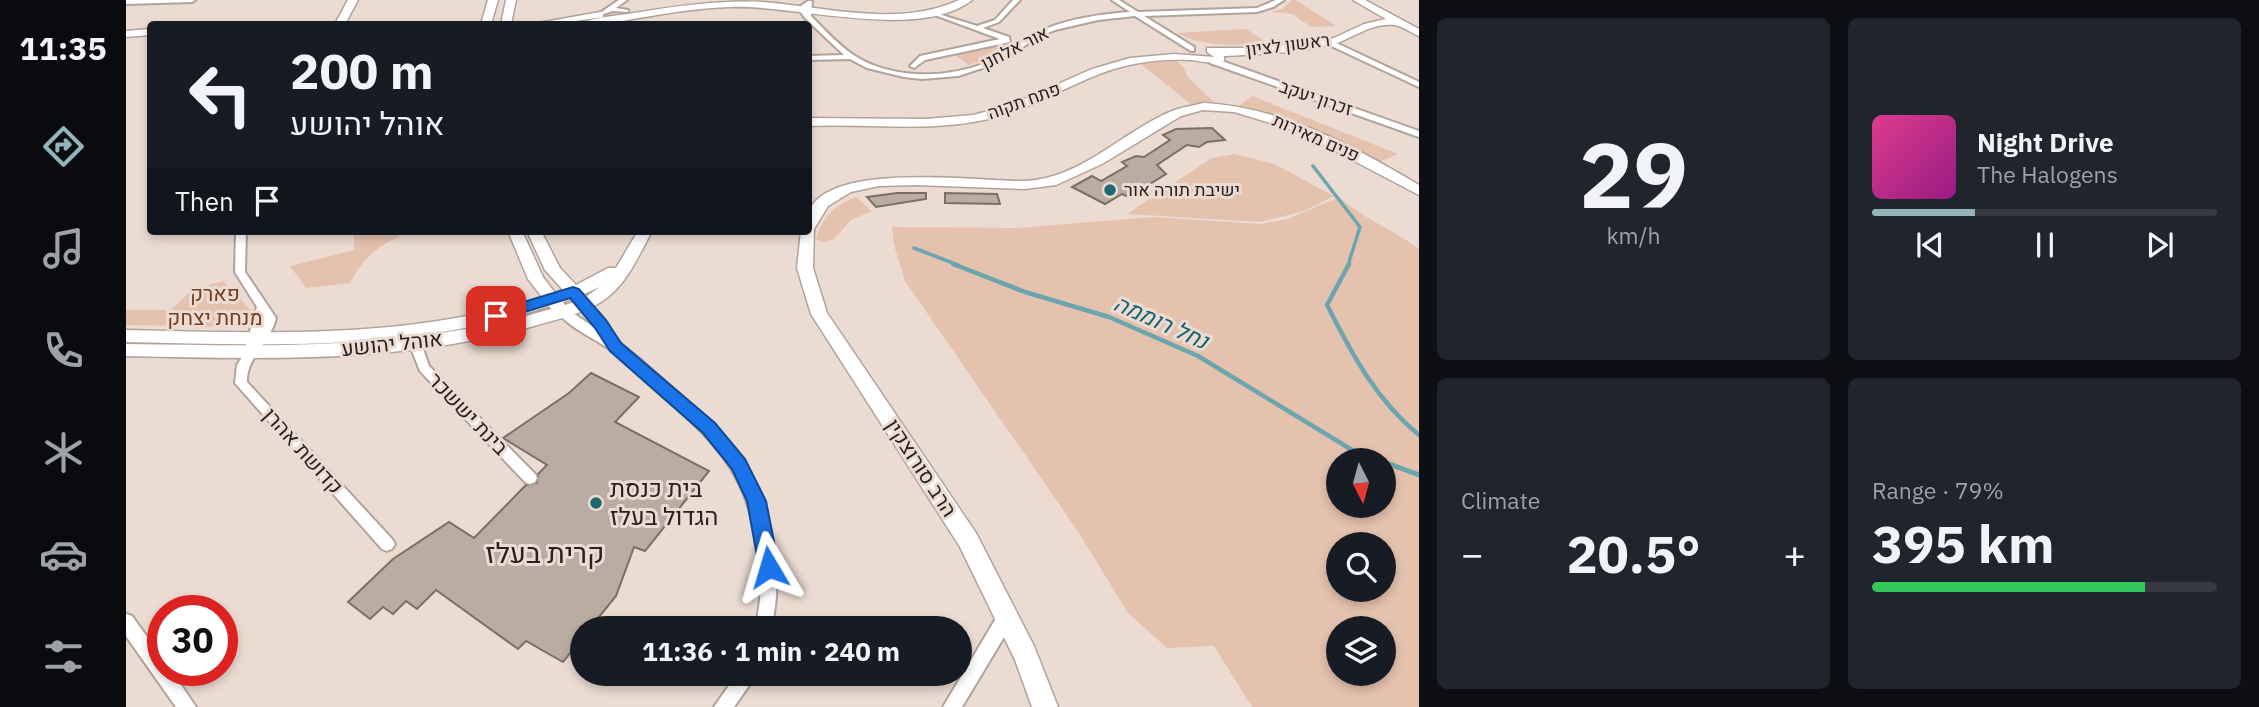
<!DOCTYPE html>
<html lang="en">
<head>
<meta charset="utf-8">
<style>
  body { margin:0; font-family:"IBM Plex Sans",Heebo,sans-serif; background:#20242c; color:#f1f3f6; height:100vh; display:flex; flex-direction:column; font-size:26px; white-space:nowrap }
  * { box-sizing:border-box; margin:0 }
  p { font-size:23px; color:#9ea1a6 }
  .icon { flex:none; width:38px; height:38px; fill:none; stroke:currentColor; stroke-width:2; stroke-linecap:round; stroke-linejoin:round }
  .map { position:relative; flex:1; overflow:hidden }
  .panel { display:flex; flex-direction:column; gap:18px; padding:18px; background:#0d0f14; width:840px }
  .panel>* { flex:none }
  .hud { position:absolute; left:21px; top:21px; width:665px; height:214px; border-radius:7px; box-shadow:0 4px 10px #0003; background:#171b24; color:#f1f3f6; overflow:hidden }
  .needle { width:46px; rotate:174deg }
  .fabs { position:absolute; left:1200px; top:448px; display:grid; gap:14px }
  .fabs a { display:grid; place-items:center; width:70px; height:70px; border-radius:50%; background:#171b24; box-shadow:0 4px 10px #0003; font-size:35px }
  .speed { position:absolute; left:21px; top:595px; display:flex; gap:14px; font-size:35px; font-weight:700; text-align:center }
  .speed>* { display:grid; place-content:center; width:91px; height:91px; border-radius:50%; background:#171b24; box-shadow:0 4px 10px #0003; line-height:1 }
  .speed .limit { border:10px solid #d22; background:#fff; color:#111 }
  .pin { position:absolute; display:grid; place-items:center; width:60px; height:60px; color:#fff; margin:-30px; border-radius:14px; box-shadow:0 4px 10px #0006 }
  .me { position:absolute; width:77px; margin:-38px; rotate:353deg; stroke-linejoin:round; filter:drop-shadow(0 0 5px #0008) }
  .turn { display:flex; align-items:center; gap:24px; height:147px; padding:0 28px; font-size:32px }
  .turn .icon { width:91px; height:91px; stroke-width:2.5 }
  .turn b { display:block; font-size:49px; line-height:60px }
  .then { display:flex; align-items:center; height:66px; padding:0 28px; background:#0003; gap:14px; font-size:26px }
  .big { font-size:52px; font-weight:700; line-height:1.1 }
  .panel .tile { flex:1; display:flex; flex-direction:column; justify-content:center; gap:10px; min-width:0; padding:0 24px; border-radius:10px; background:#20242c }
  .panel .dial { align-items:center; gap:0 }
  .dial b { font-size:91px; line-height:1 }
  .song { display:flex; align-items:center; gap:21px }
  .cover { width:84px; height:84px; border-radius:10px; background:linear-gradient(135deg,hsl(330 70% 55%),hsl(310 70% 35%)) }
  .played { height:7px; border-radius:4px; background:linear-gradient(90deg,#92b4bb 30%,#363941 30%) }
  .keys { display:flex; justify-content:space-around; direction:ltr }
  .heat { display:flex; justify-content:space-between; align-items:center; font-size:38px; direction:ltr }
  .charge { height:10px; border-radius:5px; background:linear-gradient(90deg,#34c759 79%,#363941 0) }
  .panel .tiles { flex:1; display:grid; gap:18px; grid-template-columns:repeat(2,1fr) }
  .trip { position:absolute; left:444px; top:616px; width:402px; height:70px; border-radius:35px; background:#171b24; box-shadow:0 4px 10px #0003; font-weight:700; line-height:70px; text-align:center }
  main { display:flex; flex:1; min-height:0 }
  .menu { display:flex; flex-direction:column; width:126px; justify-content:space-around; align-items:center; background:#090b0e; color:#9ea1a6 }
  .menu .icon { width:49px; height:49px }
  .menu .on { color:#92b4bb }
  .menu b { font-size:32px; color:#f1f3f6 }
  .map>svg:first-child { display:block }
  .green { fill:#e5c2ae; fill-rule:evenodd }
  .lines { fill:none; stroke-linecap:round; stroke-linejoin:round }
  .stream-far2 { stroke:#6da5ae; stroke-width:3.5 }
  .stream-far1 { stroke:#6da5ae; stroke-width:4.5 }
  .stream { stroke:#6da5ae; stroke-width:5 }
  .building { fill:#baaca3; stroke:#7b6e66; stroke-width:2 }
  .street-casing { stroke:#b1a39a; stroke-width:4 }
  .secondary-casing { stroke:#b1a39a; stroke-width:3 }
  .street { fill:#fff; fill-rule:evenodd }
  .secondary { fill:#fff; fill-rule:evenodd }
  .route { fill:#1a73e8; stroke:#114b97; stroke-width:2 }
  .poi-dot { fill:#1d6872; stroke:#ebdbd3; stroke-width:2.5 }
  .labels { text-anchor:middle; stroke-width:6; stroke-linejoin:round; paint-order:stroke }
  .far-street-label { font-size:18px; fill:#28221f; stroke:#ebdbd3 }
  .far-poi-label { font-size:18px; fill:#28221f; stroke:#ebdbd3; text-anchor:start }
  .park-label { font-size:21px; fill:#753e1b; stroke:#ebdbd3 }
  .street-label { font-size:21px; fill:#28221f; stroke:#ebdbd3 }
  .water-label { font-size:23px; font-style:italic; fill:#15626c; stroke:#ebdbd3 }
  .near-poi-label { font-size:24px; fill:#28221f; stroke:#ebdbd3; text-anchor:start }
  .near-neighbourhood-label { font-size:28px; fill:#28221f; stroke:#ebdbd3 }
</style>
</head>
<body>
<main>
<nav class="menu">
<b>11:35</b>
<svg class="icon on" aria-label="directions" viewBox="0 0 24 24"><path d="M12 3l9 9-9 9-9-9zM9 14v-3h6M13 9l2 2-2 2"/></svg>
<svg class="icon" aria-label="music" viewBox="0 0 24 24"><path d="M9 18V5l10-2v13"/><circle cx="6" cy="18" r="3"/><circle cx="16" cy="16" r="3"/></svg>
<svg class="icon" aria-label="phone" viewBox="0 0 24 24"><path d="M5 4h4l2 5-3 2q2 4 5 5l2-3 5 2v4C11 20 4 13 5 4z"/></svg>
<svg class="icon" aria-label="climate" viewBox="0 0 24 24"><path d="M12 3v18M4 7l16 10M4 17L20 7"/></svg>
<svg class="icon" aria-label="car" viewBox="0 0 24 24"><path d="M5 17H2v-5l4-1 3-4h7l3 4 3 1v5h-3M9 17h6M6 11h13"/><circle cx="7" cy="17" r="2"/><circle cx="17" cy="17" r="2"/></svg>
<svg class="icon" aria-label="filters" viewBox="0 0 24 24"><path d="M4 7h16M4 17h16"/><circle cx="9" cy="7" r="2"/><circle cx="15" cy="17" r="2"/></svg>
</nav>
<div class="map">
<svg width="1293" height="707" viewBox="0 0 1293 707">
  <rect width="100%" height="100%" fill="#ebdbd3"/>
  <path class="green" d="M1166,0H1170L1210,26L1185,27L1166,14L1145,12L1156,9Z
    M1120,29L1141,43C1109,45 1081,48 1051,33Z
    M879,43L885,46L869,56L843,65L829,55Z
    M1049,59L1058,68L1061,76L1091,105H1066L1012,62Z
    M1126,96L1272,154L1253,162L1147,115L1113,106Z
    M1108,154L1148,164L1208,196L1178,211L1134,222L1001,214L1086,158Z
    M730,197L746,211L725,220L708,239L698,242L690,240C696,217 709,205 730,197Z
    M1213,197C1237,219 1267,229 1293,249V707H1126L1088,646L1041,648L1002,613L953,533L779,281L768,245L766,227L891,228L1027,217L1135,224L1162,219ZM1213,460H1258V506H1213ZM1213,544H1258V590H1213ZM1213,628H1258V674H1213Z
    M228,231H272L273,237C248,248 237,259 224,283L180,288L164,266L228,250Z
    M97,281L125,310L124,317L112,327L0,325V310H45L66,290Z"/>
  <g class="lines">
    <path class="stream-far2" d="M1187,166L1234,227L1222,265
      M788,248L832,265"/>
    <path class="stream-far1" d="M827,264L899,292L983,317L1072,356L1226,450L1249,458
      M1223,264L1201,305C1226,354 1250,400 1293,435"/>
    <path class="stream" d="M1244,457L1254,460
      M1258,462L1293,475"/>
  </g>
  <path class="building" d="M1086,128L1099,140L1081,142L1073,147L1061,145L1031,165L1040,174L1003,197L996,194L979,204L946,187L966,176L975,181L1001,166L996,162L1010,156L1018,157L1044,140L1037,135L1050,129Z
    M771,193H800V199L750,207L741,197Z
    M819,193L871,194L874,204L819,203Z
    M465,373L513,397L489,422L583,471L519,551L508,547L490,596L464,628H457V637L437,662L400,641L392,649L310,590L291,609L280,601L267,614L257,607L244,619L222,602L267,559L323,522L348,538L400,485L411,483L412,474L421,465L377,438L443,393Z"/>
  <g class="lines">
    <g class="street-casing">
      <path id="street" d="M0,0H69L66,2L0,4Z
        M493,0H501L490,8L502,10V12L487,11L474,15V13Z
        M887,0H894L873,22L857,28L883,37L884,42L799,60L788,68L784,66L794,56L874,39L806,14V12L851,26L869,20Z
        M986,0H993L1012,12L1131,8L1150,0H1158L1147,7L1131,12L1018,16L1068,47V51H1065L1009,16L972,20L929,30L912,37L872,63L832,76L796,79L778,77L741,68L724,59L682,60V56L718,55L679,18L672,8L682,1H686L685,16C699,30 712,45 729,56C767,80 823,79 864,61C884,53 899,37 919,29C946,18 976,14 1004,12Z
        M1204,40L1293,82V87L1201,44V40Z
        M1084,59H1090L1293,131V137L1084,63Z
        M110,231H120L119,272L150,318C145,342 120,357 121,382L266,539L269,544L266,549L261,551L256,549L109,383L111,365L122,348L120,345L131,307L109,272Z
        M459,300L463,301C473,315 483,332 495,344C501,350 509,355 516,361C578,417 633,454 647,543C652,572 652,600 645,628H629C636,602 636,575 632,548C621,471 588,441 532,391C519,379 506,366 492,355C473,340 447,331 431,312L433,309H441L472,330L453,304Z
        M289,339L295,343L303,366L409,474L411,478L409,482L404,484L399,482L294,371L283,343Z
        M881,608L887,610L889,616L887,622L836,707H817L875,610Z
        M0,614L6,616L37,659V670H45L70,707H50L0,636Z
        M611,674H631L608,707H588Z"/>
    </g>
    <g class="secondary-casing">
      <path id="secondary" d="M222,0H232L219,24H209Z
        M362,0H372L365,24H355Z
        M380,0H390L385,24H375Z
        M833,0H846C792,42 670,4 604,7C576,8 547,12 519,17C498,20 477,26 456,24C469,16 493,16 508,13C551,6 594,0 637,2C701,7 772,28 833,0Z
        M1227,0H1239L1293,29V36C1285,33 1277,26 1268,25C1244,22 1224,41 1201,46C1168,53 1132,54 1098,56V61C1086,64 1078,62 1066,60C1047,59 1026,60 1008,64C960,73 920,103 874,116C812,134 746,123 682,126V118L800,119L847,115L882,106L966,69L1004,58L1048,54L1088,57L1081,52V48H1119L1187,42L1208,38L1238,24L1260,19Z
        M474,12L477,13V17L429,24H407Z
        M24,29V35L0,37V31Z
        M1077,103C1156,107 1226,145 1293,185V195L1171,131L1108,112L1077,110L1055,116L976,164L930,185L899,189L790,185L753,186L725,192L702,206L688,229L687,268L701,313L850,533L908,646L932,707H906L889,660L834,547L685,314L671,268L675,231H682C682,226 681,220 682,215C696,159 856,182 899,181C957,178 995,132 1046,111C1056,107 1067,106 1077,103Z
        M382,231H396L417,277L429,293L437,290L419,270L401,231H415L434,268L450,285L482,268H490L512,231H526C513,255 501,284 478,300C458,314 431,319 408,326C274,364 138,359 0,356V344C149,346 280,351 425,309L423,306C287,352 141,345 0,342V330C138,333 282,340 416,297L402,279ZM474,287L461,296L458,294ZM445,299L448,302L439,305L437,302Z"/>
    </g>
    <use href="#street" class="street"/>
    <use href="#secondary" class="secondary"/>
  </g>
  <path class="route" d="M447,287L453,289L480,320L495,343L589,423L619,459L640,501L653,567L650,574L643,577L636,574L633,567L621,501L606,469L577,433L484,351L469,328L444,298L370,321L363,316L365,312Z"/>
  <g class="poi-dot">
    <circle cx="984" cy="190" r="7"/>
    <circle cx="470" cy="503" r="7"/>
  </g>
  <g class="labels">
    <g class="far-street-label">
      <text transform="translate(1162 45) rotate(-7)" y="6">ראשון לציון</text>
      <text transform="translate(889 48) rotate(-27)" y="6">אור אלחנן</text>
      <text transform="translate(1190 98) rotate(19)" y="6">זכרון יעקב</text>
      <text transform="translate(898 101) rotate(-20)" y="6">פתח תקוה</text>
      <text transform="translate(1190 138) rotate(24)" y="6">פנים מאירות</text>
    </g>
    <g class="far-poi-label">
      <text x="998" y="196">ישיבת תורה אור</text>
    </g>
    <g class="park-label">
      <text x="89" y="301">פארק<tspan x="89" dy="24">מנחת יצחק</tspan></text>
    </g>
    <g class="street-label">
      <text transform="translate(266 344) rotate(-6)" y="7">אוהל יהושע</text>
      <text transform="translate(342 414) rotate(46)" y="7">בינת יששכר</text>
      <text transform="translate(177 451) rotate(48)" y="7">קדושת אהרן</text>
      <text transform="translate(795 468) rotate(57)" y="7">הרב סורוצקין</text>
    </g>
    <g class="water-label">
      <text transform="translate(1035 322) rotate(24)" y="8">נחל רוממה</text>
    </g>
    <g class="near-poi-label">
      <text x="484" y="497">בית כנסת<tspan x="484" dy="28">הגדול בעלז</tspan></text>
    </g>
    <g class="near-neighbourhood-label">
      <text x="419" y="563">קרית בעלז</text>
    </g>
  </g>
</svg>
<div class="fabs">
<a><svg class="needle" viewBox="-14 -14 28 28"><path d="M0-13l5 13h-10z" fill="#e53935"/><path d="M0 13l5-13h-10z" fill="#9ea1a6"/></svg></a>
<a><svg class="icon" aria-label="search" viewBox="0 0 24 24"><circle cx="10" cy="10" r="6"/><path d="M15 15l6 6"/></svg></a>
<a><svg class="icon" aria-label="layers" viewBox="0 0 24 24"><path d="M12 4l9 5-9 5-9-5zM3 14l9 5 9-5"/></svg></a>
</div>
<div class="speed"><div class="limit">30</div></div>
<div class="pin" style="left:370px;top:316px;background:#d93025"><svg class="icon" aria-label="arrive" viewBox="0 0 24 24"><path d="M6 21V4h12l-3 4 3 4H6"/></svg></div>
<svg class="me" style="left:643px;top:567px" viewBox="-20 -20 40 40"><path d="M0-17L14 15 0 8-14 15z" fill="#1a73e8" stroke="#fff" stroke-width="4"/></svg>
<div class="trip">11:36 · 1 min · 240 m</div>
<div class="hud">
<div class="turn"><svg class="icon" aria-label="left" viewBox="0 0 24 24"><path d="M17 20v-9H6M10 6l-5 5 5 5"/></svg><div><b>200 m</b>אוהל יהושע</div></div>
<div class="then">Then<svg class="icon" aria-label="arrive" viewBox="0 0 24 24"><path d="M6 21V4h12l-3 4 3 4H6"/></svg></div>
</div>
</div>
<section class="panel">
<div class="tiles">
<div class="tile dial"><b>29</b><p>km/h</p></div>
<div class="tile">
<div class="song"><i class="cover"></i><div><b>Night Drive</b><p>The Halogens</p></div></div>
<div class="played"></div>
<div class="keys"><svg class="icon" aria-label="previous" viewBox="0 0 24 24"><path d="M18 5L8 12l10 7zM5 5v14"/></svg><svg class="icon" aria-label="pause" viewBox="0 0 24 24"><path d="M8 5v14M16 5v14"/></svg><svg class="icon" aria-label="next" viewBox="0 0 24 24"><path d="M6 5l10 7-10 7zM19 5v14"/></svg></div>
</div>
<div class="tile"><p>Climate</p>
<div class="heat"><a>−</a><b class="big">20.5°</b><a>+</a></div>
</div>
<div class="tile"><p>Range · 79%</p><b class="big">395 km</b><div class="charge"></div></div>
</div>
</section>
</main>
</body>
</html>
